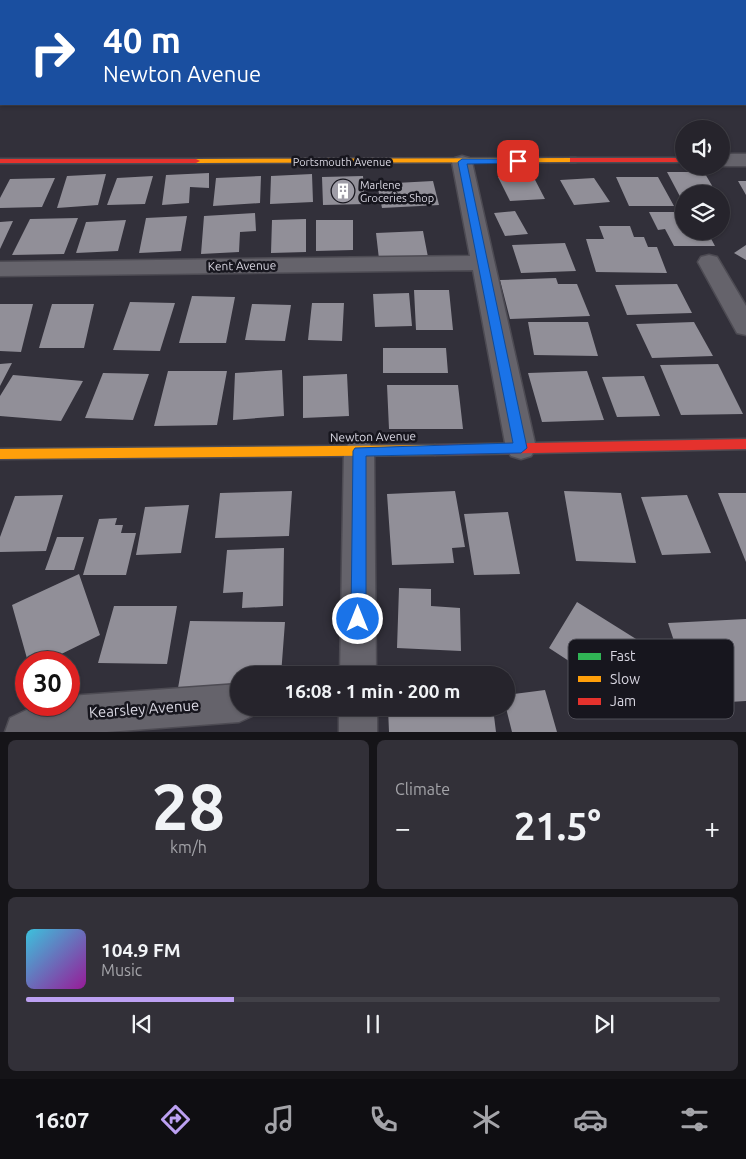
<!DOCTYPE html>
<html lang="en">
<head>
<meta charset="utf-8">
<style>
  body { margin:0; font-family:Ubuntu,sans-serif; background:#323038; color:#f1f3f6; height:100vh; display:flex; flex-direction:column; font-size:19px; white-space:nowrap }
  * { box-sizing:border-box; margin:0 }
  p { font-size:16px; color:#a4a4a9 }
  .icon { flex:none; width:28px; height:28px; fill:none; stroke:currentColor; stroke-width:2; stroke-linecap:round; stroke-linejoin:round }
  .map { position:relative; height:732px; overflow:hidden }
  .drawer { display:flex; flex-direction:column; gap:8px; padding:8px; background:#151418; flex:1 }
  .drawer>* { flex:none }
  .guide { position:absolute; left:0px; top:0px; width:746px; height:105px; box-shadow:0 1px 4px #0004,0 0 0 1px #424148; background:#1a4fa0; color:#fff; overflow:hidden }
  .tools { position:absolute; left:675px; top:120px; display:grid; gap:10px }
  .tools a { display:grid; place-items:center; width:55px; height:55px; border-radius:50%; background:#26242c; box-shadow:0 1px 4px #0004,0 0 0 1px #424148; font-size:25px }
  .speed { position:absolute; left:15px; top:651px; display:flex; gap:10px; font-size:25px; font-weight:700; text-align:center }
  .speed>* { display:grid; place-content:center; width:65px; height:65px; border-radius:50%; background:#26242c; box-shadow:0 1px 4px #0004,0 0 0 1px #424148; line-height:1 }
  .speed .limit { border:8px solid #d22; background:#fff; color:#111 }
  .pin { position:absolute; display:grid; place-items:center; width:42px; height:42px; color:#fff; margin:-21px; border-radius:10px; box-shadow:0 2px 8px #0006 }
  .me { position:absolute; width:55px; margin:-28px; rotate:0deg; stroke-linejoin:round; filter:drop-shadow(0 0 4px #0008) }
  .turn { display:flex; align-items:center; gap:18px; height:105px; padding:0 20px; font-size:22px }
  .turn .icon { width:65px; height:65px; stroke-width:2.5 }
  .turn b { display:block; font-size:35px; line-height:42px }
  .big { font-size:38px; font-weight:600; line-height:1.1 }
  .drawer .card { flex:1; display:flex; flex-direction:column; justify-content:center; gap:8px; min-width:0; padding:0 18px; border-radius:8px; background:#323038 }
  .drawer .dial { align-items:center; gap:0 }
  .dial b { font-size:65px; line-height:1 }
  .song { display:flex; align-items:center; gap:15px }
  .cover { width:60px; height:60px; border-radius:8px; background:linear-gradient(135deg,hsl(190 70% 55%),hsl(300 70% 35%)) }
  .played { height:5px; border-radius:2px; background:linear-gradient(90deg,#bca0f2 30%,#424148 30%) }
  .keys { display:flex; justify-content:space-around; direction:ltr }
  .heat { display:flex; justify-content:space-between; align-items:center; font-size:28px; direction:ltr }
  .drawer .tiles { flex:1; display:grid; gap:8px; grid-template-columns:1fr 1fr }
  .card:last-child { grid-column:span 2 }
  .trip { position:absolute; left:230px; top:666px; width:285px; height:50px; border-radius:25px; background:#26242c; box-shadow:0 1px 4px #0004,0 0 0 1px #424148; font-weight:600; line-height:50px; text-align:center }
  .menu { display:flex; height:80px; justify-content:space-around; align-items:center; background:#0f0e12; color:#a4a4a9 }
  .menu .icon { width:35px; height:35px }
  .menu .on { color:#bca0f2 }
  .menu b { font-size:22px; color:#f1f3f6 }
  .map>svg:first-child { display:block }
  .building { fill:#918f98 }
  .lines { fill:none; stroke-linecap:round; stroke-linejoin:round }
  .street-casing { stroke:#4d4b53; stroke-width:3 }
  .fast-casing { stroke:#4d4b53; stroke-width:3 }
  .slow-casing { stroke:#4d4b53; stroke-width:3 }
  .jam-casing { stroke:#4d4b53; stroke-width:3 }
  .street { fill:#65636b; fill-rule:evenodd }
  .fast { fill:#30b455; fill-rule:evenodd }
  .slow { fill:#ff9f0a; fill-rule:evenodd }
  .jam { fill:#e5322d; fill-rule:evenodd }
  .route { fill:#1a73e8; stroke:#114b97 }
  .labels { text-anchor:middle; stroke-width:5; stroke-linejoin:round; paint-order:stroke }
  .far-street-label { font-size:11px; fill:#d9d7e2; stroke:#17161e }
  .far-poi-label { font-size:11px; fill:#d9d7e2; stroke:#17161e; text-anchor:start }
  .street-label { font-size:12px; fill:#d9d7e2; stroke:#17161e }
  .near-street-label { font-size:15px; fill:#d9d7e2; stroke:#17161e }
  .key { fill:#17161e; stroke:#515059; stroke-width:1 }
  .key-label { font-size:14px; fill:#d9d7e2 }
</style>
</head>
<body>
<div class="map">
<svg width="746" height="732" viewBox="0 0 746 732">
  <rect width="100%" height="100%" fill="#32303a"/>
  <path class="building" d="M667,172H704L717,194H684V204Z
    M209,173V188L190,187L189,203L162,205L166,175Z
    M106,174L98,205L57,208L67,176Z
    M312,174L313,202L270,204L271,176Z
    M532,174L545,199L510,201L498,177Z
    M153,176L145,204L107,205L117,178Z
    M261,176L260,203L213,206L216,178Z
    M363,176L365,204L323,205L322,177Z
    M616,177H658L674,206H629Z
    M55,178L42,207L0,208V198L10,179Z
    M594,178L610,202L574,205L560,180Z
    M433,181L439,205L382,208L377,184Z
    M738,181H746V195Z
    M515,211L528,234L505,236L494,213Z
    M649,212H677L679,217H684V231H707L715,246H674L665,229L658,230Z
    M255,213L256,231L240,232L239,252L201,254L204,216Z
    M187,216L181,251L139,253L146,218Z
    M78,218L64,254L12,255L30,219Z
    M306,219V252L271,253L272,220Z
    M126,220L118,251L76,253L86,222Z
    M316,220H353V250L316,251Z
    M13,221L0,249V222Z
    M599,226H630L634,237H644L648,247H657L667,273L596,272L586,239H604Z
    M423,231L428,257L379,259L376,233Z
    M565,243L576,271L521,273L512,245Z
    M746,245V260L734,253Z
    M556,278L558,284H577L590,316L510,319L500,280Z
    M677,284L692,313L627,315L615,285Z
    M414,290H449L453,330H416Z
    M409,293L412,326L375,327L373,294Z
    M192,296L235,297L226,343H179Z
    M130,302L175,303L160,351L113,350Z
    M312,303H344L342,341L308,340Z
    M0,304H33L21,352L0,351Z
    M52,304H94L84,348H39Z
    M252,304L291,305L285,341L245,340Z
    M528,322H588L598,356L534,355Z
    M694,322L713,356L652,358L636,324Z
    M383,348H446L448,373H383Z
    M12,363L0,386V364Z
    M718,364L743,414L681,415L660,365Z
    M282,370L284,416L233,420L235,373Z
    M168,371H227L217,425L154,426Z
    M587,371L604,420L542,422L528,373Z
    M103,373L149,374L133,420L85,418Z
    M347,374L349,416L303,418V376Z
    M13,375L83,381L61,421L0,416V396Z
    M644,376L660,416L617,417L602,377Z
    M387,385H458L463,429H389Z
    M292,491L289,536L215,538L220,493Z
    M455,491L465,547L452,548L454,563L392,565L387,494Z
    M564,491L621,493L636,563L576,561Z
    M718,493H746V562Z
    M63,495L46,551L0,552V537L15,496Z
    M687,495L711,553L662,555L641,497Z
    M189,505L181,553L136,555L145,507Z
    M508,512L520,574L474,575L464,514Z
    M117,518L115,525H123L121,533H136L126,575H83L99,519Z
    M57,537H84L74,570H45Z
    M284,548L283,606L242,608L243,592L223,593L227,550Z
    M79,574L100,635L45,662H28L12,605Z
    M399,588L431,589V606L460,608L461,651L397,648Z
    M577,602L668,659L644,710L549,648Z
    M114,606H177L167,664L98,663Z
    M746,619V701L695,704L668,623Z
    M190,621L285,622L281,675H239V688H178Z
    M488,671L489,675H387L386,673Z
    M545,690L557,732H512L506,708V695Z
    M388,708H493L496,732H389Z"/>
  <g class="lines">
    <g class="street-casing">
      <path id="street" d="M0,40L1,41V50H0Z
        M745,68H746V78H745Z
        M721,154H746V166H721Z
        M462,156L469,158L472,162L536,448L531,456L521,459L511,456L506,448L473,270L0,276V262L470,256L452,162L455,158Z
        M709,255L717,257L746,306V335L737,333L698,262L701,257Z
        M359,440L369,443L374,451L376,675H340L344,451L349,443Z
        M239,684V708H256L252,716L239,722L107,732H5L10,718L37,705H69V696Z
        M339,708H377V732H339Z"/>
    </g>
    <g class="fast-casing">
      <path id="fast" d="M0,54H1V58H0Z
        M745,79H746V83H745Z"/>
    </g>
    <g class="slow-casing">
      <path id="slow" d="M573,158H576V162L196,163L192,161L196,159Z
        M435,445L439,447L441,450L439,453L435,455L0,459V449Z"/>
    </g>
    <g class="jam-casing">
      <path id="jam" d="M570,158H684V162H570Z
        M0,159H196L200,161L196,163H0Z
        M746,439V449L435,455L431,453L429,450L431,447L435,445Z"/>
    </g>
    <use href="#street" class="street"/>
    <use href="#fast" class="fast"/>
    <use href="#slow" class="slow"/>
    <use href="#jam" class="jam"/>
  </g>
  <path class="route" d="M518,159L522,161L521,163L467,164L527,448L521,453L366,456V619L364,624L358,626L353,624L351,619L353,451L355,448L513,443L458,162L462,159Z"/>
  <defs>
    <g id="building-disc" transform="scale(1.25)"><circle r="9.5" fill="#9f9da7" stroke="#17161e"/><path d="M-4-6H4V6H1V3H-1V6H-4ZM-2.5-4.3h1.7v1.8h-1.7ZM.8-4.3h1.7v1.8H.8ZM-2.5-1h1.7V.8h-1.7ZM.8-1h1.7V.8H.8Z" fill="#fff"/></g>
  </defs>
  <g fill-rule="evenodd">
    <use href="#building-disc" x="343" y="191"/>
  </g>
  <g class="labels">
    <g class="far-street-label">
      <text x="342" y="166">Portsmouth Avenue</text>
    </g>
    <g class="far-poi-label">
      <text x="360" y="189">Marlene<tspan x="360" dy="13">Groceries Shop</tspan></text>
    </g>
    <g class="street-label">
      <text transform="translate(242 266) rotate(-1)" y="4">Kent Avenue</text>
      <text transform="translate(373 437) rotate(-1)" y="4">Newton Avenue</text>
    </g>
    <g class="near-street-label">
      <text transform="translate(144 709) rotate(-4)" y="5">Kearsley Avenue</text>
    </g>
  </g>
  <rect x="568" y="639" width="166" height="80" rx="8" class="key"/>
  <rect x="578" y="653" width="23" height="7" fill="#30b455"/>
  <rect x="578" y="676" width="23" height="6" fill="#ff9f0a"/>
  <rect x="578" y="698" width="23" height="7" fill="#e5322d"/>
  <g class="key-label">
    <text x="610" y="661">Fast</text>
    <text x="610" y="684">Slow</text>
    <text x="610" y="706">Jam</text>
  </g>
</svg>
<div class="tools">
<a><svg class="icon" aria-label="sound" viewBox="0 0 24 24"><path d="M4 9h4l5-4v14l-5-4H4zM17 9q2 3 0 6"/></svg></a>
<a><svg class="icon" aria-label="layers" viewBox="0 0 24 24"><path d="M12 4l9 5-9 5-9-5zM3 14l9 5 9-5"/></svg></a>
</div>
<div class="speed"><div class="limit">30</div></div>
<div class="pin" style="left:518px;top:161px;background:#d93025"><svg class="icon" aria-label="arrive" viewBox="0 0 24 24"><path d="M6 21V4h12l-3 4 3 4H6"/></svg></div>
<svg class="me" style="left:358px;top:619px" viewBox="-20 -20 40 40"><circle r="17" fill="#1a73e8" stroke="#fff" stroke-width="3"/><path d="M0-11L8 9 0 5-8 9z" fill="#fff"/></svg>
<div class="trip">16:08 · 1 min · 200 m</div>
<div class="guide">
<div class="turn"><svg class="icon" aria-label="right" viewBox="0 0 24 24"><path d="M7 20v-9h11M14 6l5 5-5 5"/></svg><div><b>40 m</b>Newton Avenue</div></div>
</div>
</div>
<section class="drawer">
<div class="tiles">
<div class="card dial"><b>28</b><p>km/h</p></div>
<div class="card"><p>Climate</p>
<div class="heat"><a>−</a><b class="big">21.5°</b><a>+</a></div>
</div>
<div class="card">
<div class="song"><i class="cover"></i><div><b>104.9 FM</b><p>Music</p></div></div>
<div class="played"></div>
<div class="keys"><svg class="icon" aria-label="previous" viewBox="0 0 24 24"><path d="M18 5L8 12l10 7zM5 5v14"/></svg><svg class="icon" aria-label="pause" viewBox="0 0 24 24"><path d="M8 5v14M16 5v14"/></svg><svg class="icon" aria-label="next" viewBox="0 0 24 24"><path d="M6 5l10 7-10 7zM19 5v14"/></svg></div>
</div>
</div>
</section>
<nav class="menu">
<b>16:07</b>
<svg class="icon on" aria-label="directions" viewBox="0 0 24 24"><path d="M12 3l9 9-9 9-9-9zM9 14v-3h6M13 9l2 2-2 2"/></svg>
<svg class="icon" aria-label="music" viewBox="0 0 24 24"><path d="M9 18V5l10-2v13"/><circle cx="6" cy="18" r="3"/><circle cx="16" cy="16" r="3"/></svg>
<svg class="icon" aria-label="phone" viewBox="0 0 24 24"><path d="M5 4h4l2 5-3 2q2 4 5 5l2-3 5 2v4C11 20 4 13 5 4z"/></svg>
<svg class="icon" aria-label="climate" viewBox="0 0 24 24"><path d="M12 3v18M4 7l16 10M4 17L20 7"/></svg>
<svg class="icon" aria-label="car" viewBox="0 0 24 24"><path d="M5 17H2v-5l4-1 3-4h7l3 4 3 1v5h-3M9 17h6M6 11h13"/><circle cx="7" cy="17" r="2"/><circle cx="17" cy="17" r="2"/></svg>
<svg class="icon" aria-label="filters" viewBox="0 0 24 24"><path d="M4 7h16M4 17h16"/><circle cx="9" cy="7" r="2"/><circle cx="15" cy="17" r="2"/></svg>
</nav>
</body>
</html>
